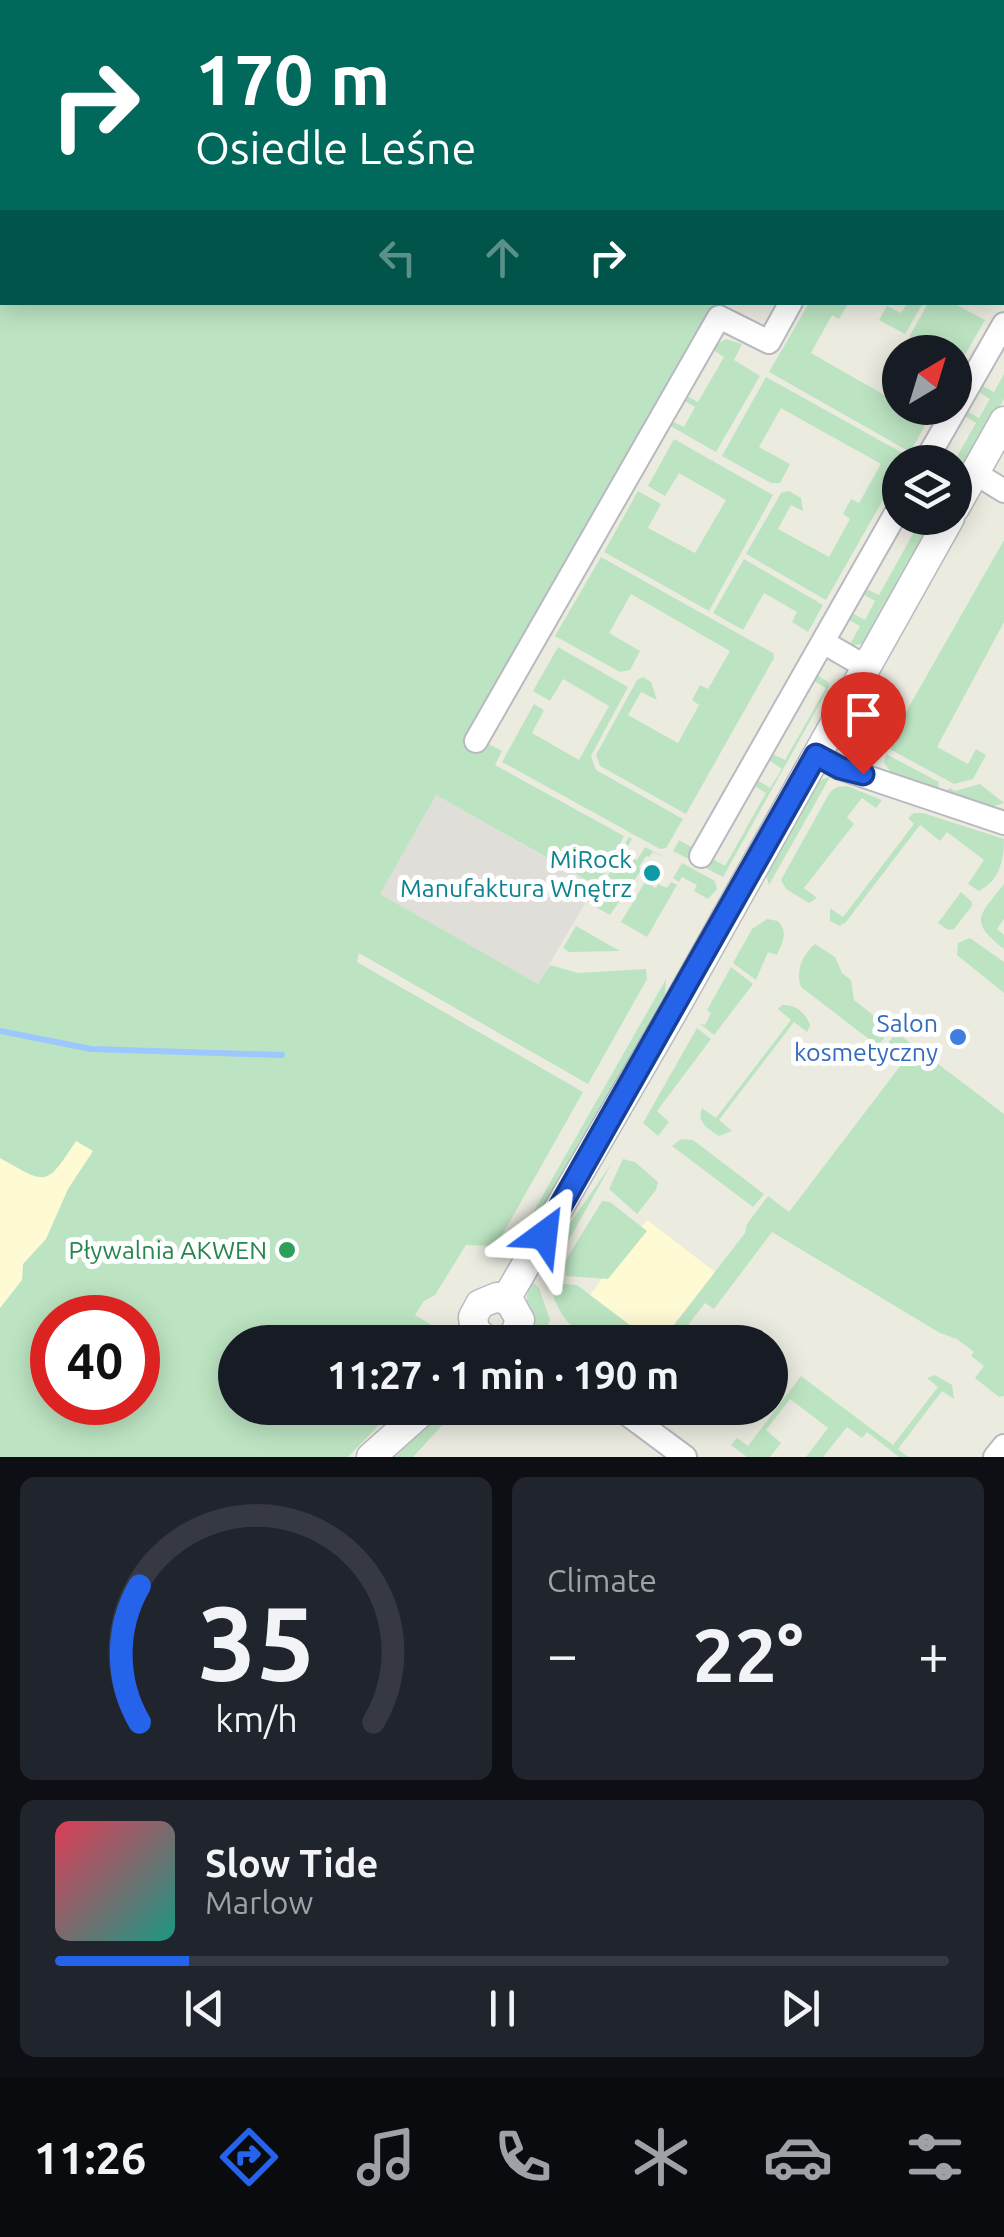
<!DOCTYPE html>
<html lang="en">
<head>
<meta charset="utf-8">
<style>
  body { margin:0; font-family:Ubuntu,sans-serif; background:#20242c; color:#f1f3f6; height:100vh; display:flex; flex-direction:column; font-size:38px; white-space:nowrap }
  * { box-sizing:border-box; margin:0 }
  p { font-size:32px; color:#9ea1a6 }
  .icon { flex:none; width:55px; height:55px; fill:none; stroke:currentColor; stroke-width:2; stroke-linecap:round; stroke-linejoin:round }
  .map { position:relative; height:1457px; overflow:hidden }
  .drawer { display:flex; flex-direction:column; gap:20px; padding:20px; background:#0d0f14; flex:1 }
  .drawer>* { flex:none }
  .banner { position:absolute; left:0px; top:0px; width:1005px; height:305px; box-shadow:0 5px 25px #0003; background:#00695c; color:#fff; overflow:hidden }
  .needle { width:65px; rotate:38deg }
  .controls { position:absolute; left:882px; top:335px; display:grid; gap:20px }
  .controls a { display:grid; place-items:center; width:90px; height:90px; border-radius:50%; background:#171b24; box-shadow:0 5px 25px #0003; font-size:50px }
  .speed { position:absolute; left:30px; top:1295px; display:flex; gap:20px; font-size:50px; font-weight:700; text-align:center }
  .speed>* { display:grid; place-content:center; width:130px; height:130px; border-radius:50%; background:#171b24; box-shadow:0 5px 25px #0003; line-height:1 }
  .speed .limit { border:15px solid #d22; background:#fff; color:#111 }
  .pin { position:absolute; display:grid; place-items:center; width:85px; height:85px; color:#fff; margin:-102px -42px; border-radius:50% 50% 50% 0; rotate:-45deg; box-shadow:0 0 10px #0007 }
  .pin .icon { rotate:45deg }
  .me { position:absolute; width:110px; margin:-55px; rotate:30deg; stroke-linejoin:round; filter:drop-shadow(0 0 8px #0008) }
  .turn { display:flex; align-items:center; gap:35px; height:210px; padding:0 30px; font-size:45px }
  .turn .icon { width:130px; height:130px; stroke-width:2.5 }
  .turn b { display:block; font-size:70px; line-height:85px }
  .lanes { display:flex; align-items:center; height:95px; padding:0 30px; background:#0003; justify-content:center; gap:50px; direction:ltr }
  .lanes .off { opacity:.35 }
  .big { font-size:75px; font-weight:700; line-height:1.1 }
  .drawer .tile { flex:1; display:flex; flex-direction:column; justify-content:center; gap:15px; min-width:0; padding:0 35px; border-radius:15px; background:#20242c }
  .drawer .dial { align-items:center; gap:0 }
  .dial svg { height:260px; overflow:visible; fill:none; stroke:#363941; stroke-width:7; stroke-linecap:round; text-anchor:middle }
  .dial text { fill:#f1f3f6; stroke:none }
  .song { display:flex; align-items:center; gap:30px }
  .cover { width:120px; height:120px; border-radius:15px; background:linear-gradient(135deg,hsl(350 70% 55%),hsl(170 70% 35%)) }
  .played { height:10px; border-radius:5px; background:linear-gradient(90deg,#2563eb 15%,#363941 15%) }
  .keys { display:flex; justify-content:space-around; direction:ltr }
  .heat { display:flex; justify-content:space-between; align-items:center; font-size:55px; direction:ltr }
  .drawer .tiles { flex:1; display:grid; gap:20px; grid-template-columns:1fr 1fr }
  .tile:last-child { grid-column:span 2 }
  .trip { position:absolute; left:218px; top:1325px; width:570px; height:100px; border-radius:50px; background:#171b24; box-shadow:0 5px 25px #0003; font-weight:700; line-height:100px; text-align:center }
  .tab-bar { display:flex; height:160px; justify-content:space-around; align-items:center; background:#090b0e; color:#9ea1a6 }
  .tab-bar .icon { width:70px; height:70px }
  .tab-bar .current { color:#2563eb }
  .tab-bar b { font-size:45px; color:#f1f3f6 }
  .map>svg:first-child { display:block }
  .commercial { fill:#fefad4 }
  .industrial { fill:#e0ded8 }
  .green { fill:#bce4c2; fill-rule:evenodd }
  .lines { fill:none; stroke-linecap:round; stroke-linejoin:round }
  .stream { stroke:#9dc7ff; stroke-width:6 }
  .minor-casing { stroke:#b8babf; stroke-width:26 }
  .tertiary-casing { stroke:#b8babf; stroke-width:31 }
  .minor { stroke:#fff; stroke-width:22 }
  .tertiary { stroke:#fff; stroke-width:28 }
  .route-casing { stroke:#184099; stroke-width:25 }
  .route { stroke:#2563eb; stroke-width:18 }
  .culture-dot { fill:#0f9aa8; stroke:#fff; stroke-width:4 }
  .shop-dot { fill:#3f7fe0; stroke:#fff; stroke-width:4 }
  .leisure-dot { fill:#2e9e5b; stroke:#fff; stroke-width:4 }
  .labels { text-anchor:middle; stroke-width:10; stroke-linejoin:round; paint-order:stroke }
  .culture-label { font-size:25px; fill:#0d838f; stroke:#fff; text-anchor:end }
  .shop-label { font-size:25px; fill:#366cbe; stroke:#fff; text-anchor:end }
  .leisure-label { font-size:25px; fill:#27864d; stroke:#fff; text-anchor:end }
</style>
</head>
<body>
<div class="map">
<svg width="1004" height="1457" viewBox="0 0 1004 1457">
  <rect width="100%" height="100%" fill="#ecebe0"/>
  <path class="commercial" d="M169,1054L0,1327V1066Z
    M647,1220L715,1272L660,1342H652L590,1295Z"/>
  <path class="industrial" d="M436,795L595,886L538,984L380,894Z"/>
  <path class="green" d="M0,0H949L2,2V302L714,303L504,672L487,743L502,751L495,765L624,836L589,902H583L595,885L436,795L380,894L538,984L550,965L578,973L646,969L647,979L588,1084L359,953L357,962L583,1092L496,1246L466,1245L435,1295L424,1301L415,1315L443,1332V1342H235V1408H395L348,1457H0V1308L22,1280L23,1264L46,1239L68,1189L93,1151L76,1141C46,1187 47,1185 0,1158ZM52,1318H138V1402H52Z
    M908,302L923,303L905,334L879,320L887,306L901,313Z
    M929,302L953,303L985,320L959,365L955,362V352H938L909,337Z
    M809,303L848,304L839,319L832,315L811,353L900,404V408L911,411L913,408H935L910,452L769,372Z
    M726,339L742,344L734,360L760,376L716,452L667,424L669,420L684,427L695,407L681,399L683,394L698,402L724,357L710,348Z
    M1004,374V399L955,487L954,462L976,423L962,414L965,410L979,418L990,399L976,390L979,384L994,392Z
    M766,377L908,456L904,462H900V470L826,600L746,554L781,493L789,491L801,498L803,511L791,505L778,529L829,557L850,519L843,514L851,499L859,503L881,464L781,408L759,447L790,464L780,483H771L722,456Z
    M674,439L773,495L709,611L604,552L638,491L661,504L648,528L695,553L726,500L679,473L665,496L648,486Z
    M912,518H938L867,639L863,644L849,646L860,626L847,619L850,612L865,620L875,601L861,593L864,588L879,595L919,523Z
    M1004,540V622L937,747L968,764L976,749L986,755L973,779L954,784L886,747Z
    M601,557L773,653L774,658L686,814L600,766L596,755L637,680L643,677L651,682L657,700L641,692L628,715L678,743L699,705L692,700L700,685L708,689L730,651L631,594L609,633L640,651L630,670L620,672L555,636Z
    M744,559L823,605L808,632L792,622L797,612L764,593L743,630L713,613Z
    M558,647L628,687L591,756L596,770L683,819L666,848L660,849L502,762L534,704L544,710L532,733L579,760L609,706L563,679L550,701L533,691Z
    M815,674L828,682L829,687L723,877L673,851L679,840L725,866L766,793L753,785L756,779L770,788L782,769L767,759L770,753L785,760L826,688L812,680Z
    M886,754L939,782L938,791L893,775L884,763Z
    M830,777L769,885L765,872L817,781Z
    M980,784L1004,803L991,807L944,793L950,788L955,791Z
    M847,786L882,800L876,808L862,798L847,817L854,824L804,888L817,898L809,903L786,889L781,880L830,792L837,787Z
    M914,813H923L1004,839C1004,861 999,881 979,891L968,884L984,860L947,832L940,841L920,825L846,922L840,926L830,921V908L843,917L914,824L908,818Z
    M629,837L632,839L624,853L637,860L645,847L672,861L653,852L649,857L646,856L639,867L642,869L610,915L592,905Z
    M682,863L715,881L717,889L708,899L694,891L697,885L682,877L679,882L673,878Z
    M645,882L656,888L658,884L667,888L671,882L677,885L647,937L621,922Z
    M1004,884V919L997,929L1004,935V949C968,921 979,916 1004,884Z
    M961,892L972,902V906L954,929L948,930L938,923Z
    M767,919L778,921C789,933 782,943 777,955L768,952L756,980L733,963L752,929Z
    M576,926L620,951L569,952L563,948Z
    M970,938L1004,962V993L957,955L958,943Z
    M815,944L835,957L842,973L851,980L854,1000L891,1029L878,1046L801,987C795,972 803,953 815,944Z
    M731,967L753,984L714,1035L699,1023L705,1025L711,1013L707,1010Z
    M666,979L665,997L517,1258L510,1253Z
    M782,1005C795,1004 807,1013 810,1026L807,1032L794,1022L719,1120L732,1131L719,1136C709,1129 696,1123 702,1108L716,1118L791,1020L778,1009Z
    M697,1028L711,1039L657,1111L669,1122L658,1136L643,1123Z
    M896,1032L1004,1114V1396L999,1397L975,1378L984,1366L971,1356L974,1352L957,1339L940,1333L772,1232L714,1309L705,1303L675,1342H661L745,1233L747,1224L768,1196L789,1212L901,1065L883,1051Z
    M681,1139L693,1140L764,1194L753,1207L672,1146Z
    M623,1159L635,1162L658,1182L656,1190L637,1214L609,1189Z
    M612,1163L555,1265L547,1270L539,1268Z
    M602,1201L610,1202L647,1231L608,1279L566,1276L564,1263Z
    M532,1281L539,1288L550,1320L544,1334C526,1319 522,1302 532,1281Z
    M556,1283L577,1285L652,1342C604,1343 570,1345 552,1293Z
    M935,1375L952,1385L954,1399L942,1391L898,1449L908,1457H899L867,1432L862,1438L847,1427L823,1457H806L828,1428L790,1399L766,1430L781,1443L770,1457H747L731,1445L737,1438L748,1446L801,1376L893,1445L938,1387L927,1378Z
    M444,1408H458L413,1457H391Z"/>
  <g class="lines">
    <path class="stream" d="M0,1031L91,1049L282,1055"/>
    <g class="minor-casing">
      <path id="minor" d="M961,2L963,0
        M1002,208L1004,209
        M925,462L1004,324
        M975,473L1004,491
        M823,642L866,667
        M476,741L719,317L769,342L791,302
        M816,755L840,768L1004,823
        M701,856L900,506
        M619,1408L685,1457
        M995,1457L1004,1446"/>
    </g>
    <g class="tertiary-casing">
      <path id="tertiary" d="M955,508L1004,421
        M506,1299L674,1010L950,518
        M490,1342L475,1331L473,1317L480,1304L497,1297L510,1302L520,1320L514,1336L503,1342
        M371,1457L426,1408"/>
    </g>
    <use href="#minor" class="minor"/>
    <use href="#tertiary" class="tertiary"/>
  </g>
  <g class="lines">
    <g class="route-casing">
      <path id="route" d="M544,1235L816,755L840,768L863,774"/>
    </g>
    <use href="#route" class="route"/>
  </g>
  <circle class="culture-dot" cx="652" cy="873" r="10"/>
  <circle class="shop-dot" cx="958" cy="1037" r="10"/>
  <circle class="leisure-dot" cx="287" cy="1250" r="10"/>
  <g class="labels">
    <g class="culture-label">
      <text x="632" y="868">MiRock<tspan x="632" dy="29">Manufaktura Wnętrz</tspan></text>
    </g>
    <g class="shop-label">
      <text x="938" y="1032">Salon<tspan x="938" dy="29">kosmetyczny</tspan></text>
    </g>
    <g class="leisure-label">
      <text x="267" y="1259">Pływalnia AKWEN</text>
    </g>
  </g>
</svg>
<div class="controls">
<a><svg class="needle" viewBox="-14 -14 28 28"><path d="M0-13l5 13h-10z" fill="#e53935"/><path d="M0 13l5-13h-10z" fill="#9ea1a6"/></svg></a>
<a><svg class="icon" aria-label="layers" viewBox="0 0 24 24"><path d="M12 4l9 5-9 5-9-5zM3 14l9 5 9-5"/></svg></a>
</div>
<div class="speed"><div class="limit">40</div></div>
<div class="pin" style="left:863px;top:774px;background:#d93025"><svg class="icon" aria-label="arrive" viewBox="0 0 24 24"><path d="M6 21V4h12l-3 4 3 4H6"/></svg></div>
<svg class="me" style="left:544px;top:1235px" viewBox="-20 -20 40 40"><path d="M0-17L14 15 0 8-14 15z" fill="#2563eb" stroke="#fff" stroke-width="4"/></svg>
<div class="trip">11:27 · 1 min · 190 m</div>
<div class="banner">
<div class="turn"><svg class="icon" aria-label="right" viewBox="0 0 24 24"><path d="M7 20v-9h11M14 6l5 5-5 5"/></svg><div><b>170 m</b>Osiedle Leśne</div></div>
<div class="lanes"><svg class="icon off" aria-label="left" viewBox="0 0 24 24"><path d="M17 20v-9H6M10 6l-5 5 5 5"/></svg><svg class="icon off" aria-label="ahead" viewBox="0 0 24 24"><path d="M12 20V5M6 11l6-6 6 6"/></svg><svg class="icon" aria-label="right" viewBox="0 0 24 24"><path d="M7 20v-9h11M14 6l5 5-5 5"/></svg></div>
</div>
</div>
<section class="drawer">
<div class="tiles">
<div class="tile dial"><svg viewBox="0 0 100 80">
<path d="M14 69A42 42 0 1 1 86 69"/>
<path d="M14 69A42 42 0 0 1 14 27" stroke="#2563eb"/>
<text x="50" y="56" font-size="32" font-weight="700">35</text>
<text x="50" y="72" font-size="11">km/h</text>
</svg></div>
<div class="tile"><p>Climate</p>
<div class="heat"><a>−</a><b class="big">22°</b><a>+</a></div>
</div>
<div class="tile">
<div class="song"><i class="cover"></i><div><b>Slow Tide</b><p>Marlow</p></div></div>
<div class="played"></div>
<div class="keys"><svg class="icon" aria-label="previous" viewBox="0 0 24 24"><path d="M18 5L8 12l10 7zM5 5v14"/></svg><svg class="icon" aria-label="pause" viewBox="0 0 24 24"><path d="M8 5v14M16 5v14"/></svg><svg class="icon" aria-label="next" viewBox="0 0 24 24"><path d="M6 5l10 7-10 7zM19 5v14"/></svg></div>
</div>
</div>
</section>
<nav class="tab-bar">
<b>11:26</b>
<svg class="icon current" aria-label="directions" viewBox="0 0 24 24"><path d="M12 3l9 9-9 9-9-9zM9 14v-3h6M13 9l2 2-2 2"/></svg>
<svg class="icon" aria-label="music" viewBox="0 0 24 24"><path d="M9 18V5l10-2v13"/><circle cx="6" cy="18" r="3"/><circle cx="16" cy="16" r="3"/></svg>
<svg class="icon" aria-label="phone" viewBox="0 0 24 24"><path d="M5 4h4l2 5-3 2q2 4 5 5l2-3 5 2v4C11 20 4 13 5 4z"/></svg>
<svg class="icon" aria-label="climate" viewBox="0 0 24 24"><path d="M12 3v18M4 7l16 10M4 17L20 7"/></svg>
<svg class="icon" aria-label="car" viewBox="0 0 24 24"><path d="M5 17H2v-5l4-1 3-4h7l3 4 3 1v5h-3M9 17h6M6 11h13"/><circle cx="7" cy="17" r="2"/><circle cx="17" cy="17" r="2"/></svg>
<svg class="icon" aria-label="filters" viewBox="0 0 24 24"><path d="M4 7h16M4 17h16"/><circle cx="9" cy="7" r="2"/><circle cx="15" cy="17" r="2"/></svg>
</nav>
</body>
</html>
